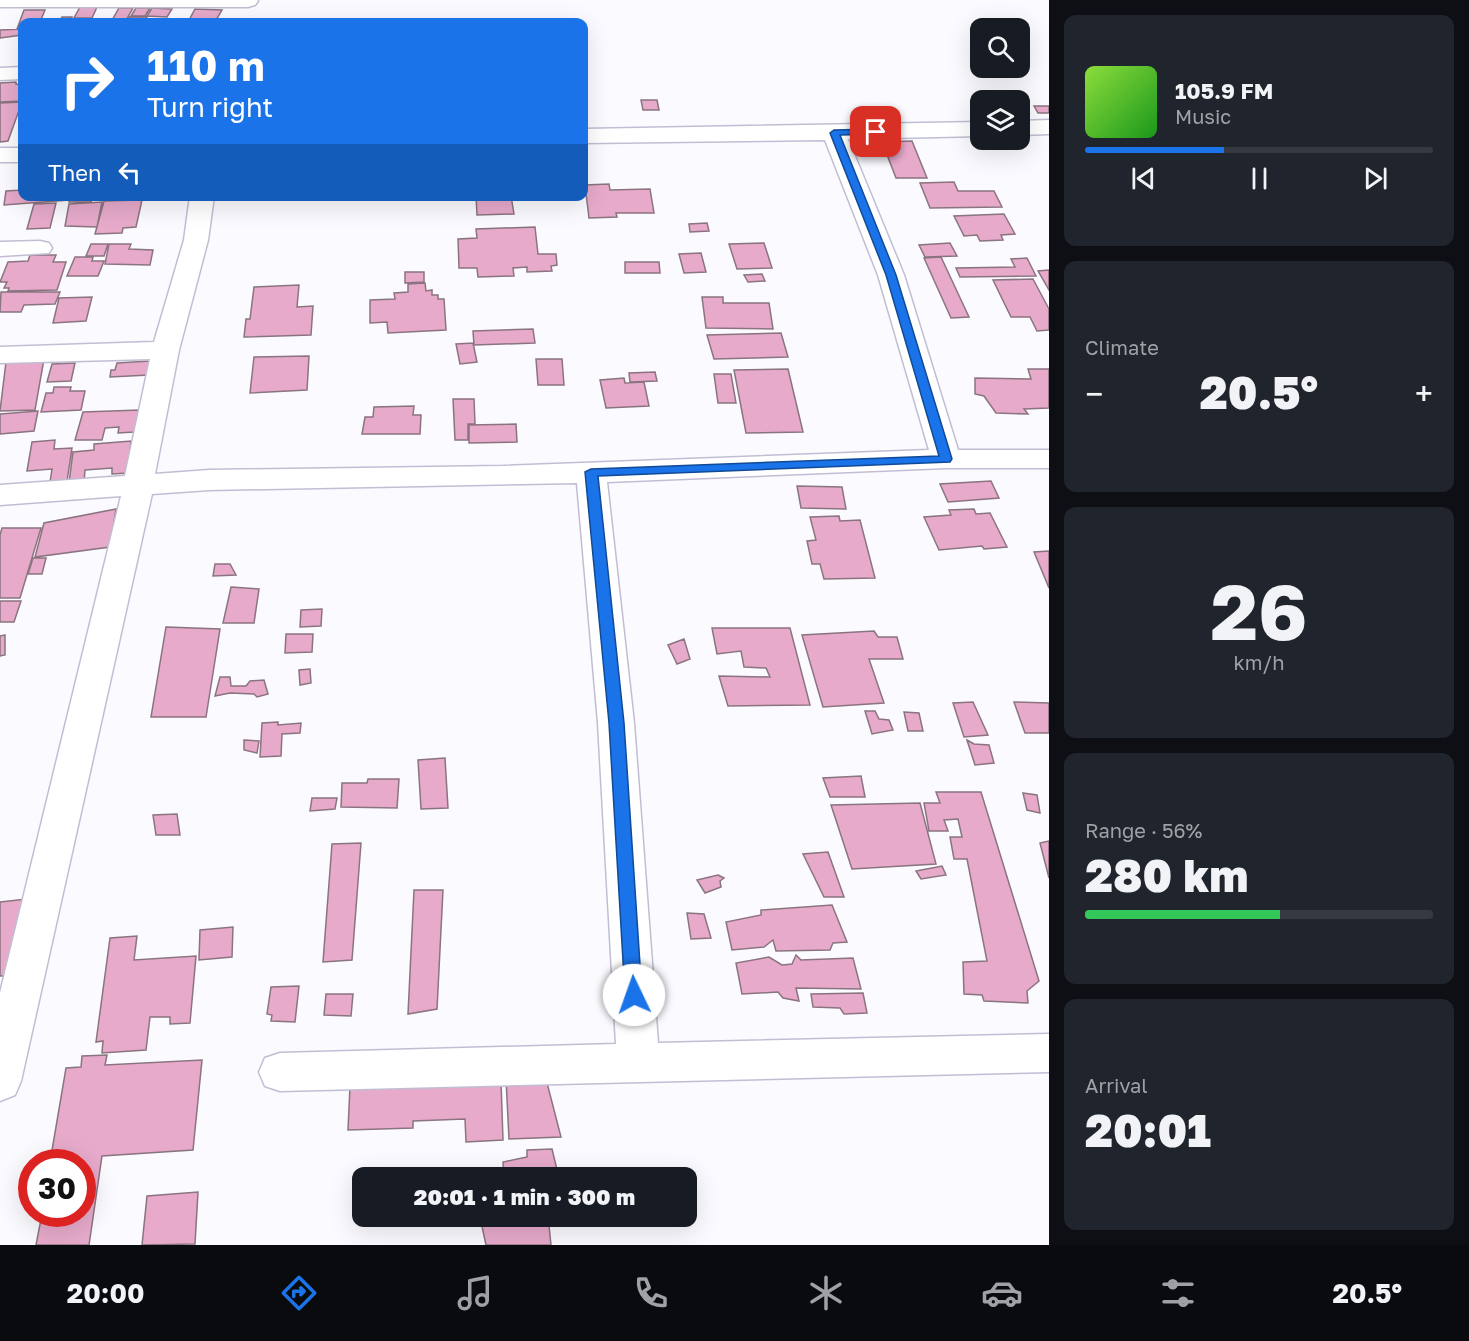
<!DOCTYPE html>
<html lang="en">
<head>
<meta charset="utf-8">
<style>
  body { margin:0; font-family:"Golos Text",sans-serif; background:#20242c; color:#f1f3f6; height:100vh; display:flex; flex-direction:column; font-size:22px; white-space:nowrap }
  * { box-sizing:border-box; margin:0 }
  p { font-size:20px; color:#9ea1a6 }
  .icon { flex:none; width:33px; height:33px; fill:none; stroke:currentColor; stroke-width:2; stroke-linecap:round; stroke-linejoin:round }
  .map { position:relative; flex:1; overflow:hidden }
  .sheet { display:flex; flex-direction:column; gap:15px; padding:15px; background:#0d0f14; width:420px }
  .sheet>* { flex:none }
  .top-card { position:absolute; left:18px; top:18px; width:570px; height:183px; border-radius:12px; box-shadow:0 6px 24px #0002; background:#1a73e8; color:#fff; overflow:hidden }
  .tools { position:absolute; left:970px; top:18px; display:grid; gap:12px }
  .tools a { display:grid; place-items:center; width:60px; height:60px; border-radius:12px; background:#171b24; box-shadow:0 6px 24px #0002; font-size:30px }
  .speed { position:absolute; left:18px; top:1149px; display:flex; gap:12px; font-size:30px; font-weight:700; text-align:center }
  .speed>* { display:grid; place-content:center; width:78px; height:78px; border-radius:50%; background:#171b24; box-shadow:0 6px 24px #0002; line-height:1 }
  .speed .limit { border:9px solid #d22; background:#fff; color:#111 }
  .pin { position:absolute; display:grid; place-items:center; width:51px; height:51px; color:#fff; margin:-26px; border-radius:12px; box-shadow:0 3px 9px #0006 }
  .me { position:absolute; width:66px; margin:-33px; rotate:357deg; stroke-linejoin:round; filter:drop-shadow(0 0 4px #0008) }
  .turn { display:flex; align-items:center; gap:21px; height:126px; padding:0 30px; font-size:27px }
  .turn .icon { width:78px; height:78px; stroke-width:2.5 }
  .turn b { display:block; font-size:42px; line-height:51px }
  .then { display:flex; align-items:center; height:57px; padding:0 30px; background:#0003; gap:12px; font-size:22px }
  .big { font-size:45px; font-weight:800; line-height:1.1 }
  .sheet .tile { flex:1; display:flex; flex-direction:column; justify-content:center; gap:9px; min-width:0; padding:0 21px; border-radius:12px; background:#20242c }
  .sheet .dial { align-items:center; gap:0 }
  .dial b { font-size:78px; line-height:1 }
  .song { display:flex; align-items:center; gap:18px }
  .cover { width:72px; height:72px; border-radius:9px; background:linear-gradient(135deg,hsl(90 70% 55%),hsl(120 70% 35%)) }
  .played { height:6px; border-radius:3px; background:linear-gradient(90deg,#1a73e8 40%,#363941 40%) }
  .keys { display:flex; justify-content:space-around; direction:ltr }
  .heat { display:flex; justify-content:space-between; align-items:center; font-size:33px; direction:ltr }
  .charge { height:9px; border-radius:4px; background:linear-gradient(90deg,#34c759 56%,#363941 0) }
  .trip { position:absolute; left:352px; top:1167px; width:345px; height:60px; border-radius:12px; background:#171b24; box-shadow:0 6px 24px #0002; font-weight:800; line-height:60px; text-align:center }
  .tab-bar { display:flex; height:96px; justify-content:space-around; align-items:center; background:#090b0e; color:#9ea1a6 }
  .tab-bar .icon { width:42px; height:42px }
  .tab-bar .on { color:#1a73e8 }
  .tab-bar b { font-size:27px; color:#f1f3f6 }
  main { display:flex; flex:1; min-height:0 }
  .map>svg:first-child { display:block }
  .building { fill:#e7aacb; stroke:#8a747f; stroke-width:1.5 }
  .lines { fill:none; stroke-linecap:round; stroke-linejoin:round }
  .street-casing { stroke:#c1bed4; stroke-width:3 }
  .street { fill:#fff; fill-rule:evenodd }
  .route { fill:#1a73e8; stroke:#114b97; stroke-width:1.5 }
</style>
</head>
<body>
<main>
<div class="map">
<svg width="1049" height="1245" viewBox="0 0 1049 1245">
  <rect width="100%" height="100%" fill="#fbfaff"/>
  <path class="building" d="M80,7H97L92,18H74Z
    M119,8H133L125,22H111Z
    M136,8H150L145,16H131Z
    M152,8L172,9L167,17L147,16Z
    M195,9L222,10L215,22H188Z
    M24,10H45L40,22H22V29H17Z
    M62,17H72L71,19H92L90,22H59Z
    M129,17H147L144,22H126Z
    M22,29V35L0,38V30Z
    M16,82V84L22,85V101L0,102V83Z
    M641,100H657L659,110H643Z
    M22,102L8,141L0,142V103Z
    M1034,106H1049V113H1038Z
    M912,141L927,178H896L882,142Z
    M954,182L958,191H994L1002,207L930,208L920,183Z
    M609,184L610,190L650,189L654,213H616L617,217L589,218L585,185Z
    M22,190V196H70L69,200L4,205L6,191Z
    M71,196H93L91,202H69Z
    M476,196H511L514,214L477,215Z
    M142,200L136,227L123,228L122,233L95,234L104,201Z
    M102,202L97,227L65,226L69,204Z
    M56,203L50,228L27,229L34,204Z
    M1004,214L1015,234L1001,235L1003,240L980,241L977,235L964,236L954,216Z
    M707,223L709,231L690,232L689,224Z
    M535,227L538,254H556L557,265L551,266L552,271L527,272V267L513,268L514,276L478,277L477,268H459L458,239L477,238L476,229Z
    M764,243L772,268L737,269L729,244Z
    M950,243L957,256L925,257L919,245Z
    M91,244H108L104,256H86Z
    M109,244H131L129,249L153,250L150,265L105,264Z
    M701,253L706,272L684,273L679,254Z
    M30,255H56L53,262H66L57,290L8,291L9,288H4L7,282H0L8,262L28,261Z
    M75,257H93L92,261H104L98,276H67Z
    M941,257L969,317L951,318L924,258Z
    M1027,258L1036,276L960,277L956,268L1015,267L1011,259Z
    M625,262H659L660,273H625Z
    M1049,270V290L1038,271Z
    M405,272H424V282L405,283Z
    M762,274L765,281L748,282L744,275Z
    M1033,279L1049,309V330L1037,331L1030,317H1011L993,280Z
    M425,283L426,291L432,290V295H438V299H444L446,330L388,333L387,322L370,323V300L395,299L394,293L408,292V284Z
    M299,285L297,307L313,306L311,335L244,337L246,319H250L254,287Z
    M1,292H60L55,304L24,305L21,312H0Z
    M92,297L86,321L53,323L59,298Z
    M702,297H723V303H769L773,329L706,328Z
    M533,329L535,343L474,345L473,331Z
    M781,333L788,357L714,359L707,335Z
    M473,343L477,362L460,364L456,344Z
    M309,356L307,390L250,393L254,357Z
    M44,359L35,410L0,411L6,362Z
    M536,359H562L564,385H538Z
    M150,361L149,375L110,377L111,370H115L117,363Z
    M75,363L71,381L47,382L52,364Z
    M788,369L803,432L746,433L734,370Z
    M1028,369H1049V408L1024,409L1028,414L996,413L984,396L975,394V378L1031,379Z
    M655,372L657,381L630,382L629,373Z
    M714,374H731L736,403H718Z
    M624,378L625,383L644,382L649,406L606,408L600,380Z
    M54,387H71L70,391H85L81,410L41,412L46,393H53Z
    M453,399H474L475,424H468V440H455Z
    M414,406L413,415H421L420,434H362L365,417H373L374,407Z
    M139,410L134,432L118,433L119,427L105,428L102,440H75L83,412Z
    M38,411L34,431L0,434V414Z
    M516,424L517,442L469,443V425Z
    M55,440L54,449L72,448L67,481L50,482L52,469L27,471L32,442Z
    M131,441L128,473L112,474V468L85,470L84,482L69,483L73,452L94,450V444Z
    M991,481L999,498L948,502L940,484Z
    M797,486L842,487L846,509L801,508Z
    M116,509L110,547L35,557L44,523Z
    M974,509L976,514L990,513L1007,547L984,549L982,546L939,550L924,517L951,515L949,510Z
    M839,516L840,521L860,520L875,578L824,579L820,564H812L807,541L816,540L810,517Z
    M2,528H41L20,598H0V535Z
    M1049,551V588L1034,552Z
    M33,558H46L42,574H28Z
    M215,564H230L236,575L213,576Z
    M231,587L259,589L254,623H223Z
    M0,601H21L14,622H0Z
    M322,609L321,626L300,627L301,610Z
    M166,627L220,629L206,717H151Z
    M712,628H790L810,705L728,706L719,676L770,677L766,668L744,667L741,651L717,654Z
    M874,631L878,637H897L903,659H869L884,703L823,707L802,635Z
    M286,634H313L312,652L285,653Z
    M5,635V655L0,656V636Z
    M684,639L690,659L677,664L668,645Z
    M310,669L311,683L300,685L299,670Z
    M220,677H230L231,686H246L250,681L264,680L268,694L257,697L254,694L230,693L215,696Z
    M973,702L988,735L964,737L953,703Z
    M1014,702L1049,703V733H1025Z
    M865,711H875L879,719L889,720L893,730L872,734Z
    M904,712L919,713L923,731H908Z
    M278,722V725L301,723L300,733L282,734L281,756L260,757L262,723Z
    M244,740L259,741L257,753L244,750Z
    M967,740L974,744L989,745L994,763L975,765Z
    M445,758L448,808L421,809L418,760Z
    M861,776L865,797H830L823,778Z
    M368,779H399L397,808L341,807L342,783H367Z
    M936,792H981L1039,981L1027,991L1028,1003L984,1001L982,995L964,994L963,962L987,961L967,859H954L950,837H962L958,819L944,820L948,831H929L924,803H940Z
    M1023,793L1037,795L1040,813L1027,810Z
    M312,798H337L335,809L310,811Z
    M920,803L936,864L852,869L831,805Z
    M177,814L180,835H156L153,815Z
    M1049,841V878L1040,843Z
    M361,843L352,960L323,962L332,844Z
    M828,852L844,897H824L803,854Z
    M942,866L946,875L921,879L916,871Z
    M718,875L724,878L720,881L721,887L705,893L697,880Z
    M414,890H443L437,1009L408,1014Z
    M26,899L6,976H0V902Z
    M832,905L847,942L833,943L830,950L776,951L773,940L764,947L732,950L726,922L761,915V910Z
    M687,913L704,914L711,938L691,939Z
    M233,927L232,957L199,960L200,930Z
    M137,936L134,960L196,956L190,1023L170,1024V1017H150L146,1050L102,1053L103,1041L96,1042L110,938Z
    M796,955L801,960L853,958L861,989L796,988L799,1001L783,998L778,992L742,994L736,963L769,957L782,965L792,964Z
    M299,986L295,1022L271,1021L272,1015L267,1014L271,987Z
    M863,993L867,1013L844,1014L840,1008L813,1007L811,994Z
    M326,994H353L351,1016L324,1015Z
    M107,1055L105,1065L202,1060L193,1150L102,1156L89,1245H36L42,1214H82V1162H50L66,1068L81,1067L82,1056Z
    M506,1078L546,1079L561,1137L509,1139Z
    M501,1081L503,1140L466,1142L465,1119L413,1121V1128L348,1130L350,1086Z
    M552,1149L559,1178H504L503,1162L527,1157V1150Z
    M198,1192L195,1244L142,1245L147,1196Z
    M548,1216L551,1245H486L481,1222Z"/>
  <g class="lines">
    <g class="street-casing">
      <path id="street" d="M0,0H257L258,1L255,5L248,7H0Z
        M22,67V79L0,80V68Z
        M1049,120V134L1020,135V121Z
        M981,122V136L848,139L904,275L958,450H1049V468H946L607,482L634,723L658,1043L1049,1034V1072L280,1091L265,1086L259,1072L265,1058L280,1053L616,1044L598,723L577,483L209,490L152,494L21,1081L15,1095L0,1101V993L121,496L0,505V485L125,476L150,359L0,363V347L154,342L184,240L190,196H214L208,240L179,350L155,474L209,470L503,466L929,450L878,275L825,140L584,143V129Z
        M0,148H22V162H0Z
        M40,241L49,243L52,248L49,253L0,256V242Z"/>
    </g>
    <use href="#street" class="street"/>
  </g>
  <path class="route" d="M876,129L881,132L880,134L840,135L896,275L952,459L950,462L598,476L624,723L642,995L640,1001L634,1003L628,1001L625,995L609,723L585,472L591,469L939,456L886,275L830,133L834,130Z"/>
</svg>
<div class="tools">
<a><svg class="icon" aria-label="search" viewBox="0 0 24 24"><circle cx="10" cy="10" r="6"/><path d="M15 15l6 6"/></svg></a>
<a><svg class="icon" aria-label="layers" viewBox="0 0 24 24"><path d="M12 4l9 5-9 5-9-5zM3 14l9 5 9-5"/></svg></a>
</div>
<div class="speed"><div class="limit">30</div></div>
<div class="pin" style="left:876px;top:132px;background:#d93025"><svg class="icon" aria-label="arrive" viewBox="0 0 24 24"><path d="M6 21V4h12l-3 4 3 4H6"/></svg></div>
<svg class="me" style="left:634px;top:995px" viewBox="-20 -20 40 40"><circle r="19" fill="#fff"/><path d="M0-13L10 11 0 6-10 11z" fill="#1a73e8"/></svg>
<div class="trip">20:01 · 1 min · 300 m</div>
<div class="top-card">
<div class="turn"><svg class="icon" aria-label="right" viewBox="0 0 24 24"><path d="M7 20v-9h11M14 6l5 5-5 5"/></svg><div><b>110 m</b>Turn right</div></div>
<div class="then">Then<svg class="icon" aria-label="left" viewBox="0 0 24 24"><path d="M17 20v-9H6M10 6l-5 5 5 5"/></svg></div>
</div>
</div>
<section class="sheet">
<div class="tile">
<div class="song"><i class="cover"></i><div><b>105.9 FM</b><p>Music</p></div></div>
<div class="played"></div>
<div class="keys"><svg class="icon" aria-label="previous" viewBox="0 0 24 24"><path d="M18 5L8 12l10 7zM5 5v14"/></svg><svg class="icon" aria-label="pause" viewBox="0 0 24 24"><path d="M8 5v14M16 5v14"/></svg><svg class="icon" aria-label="next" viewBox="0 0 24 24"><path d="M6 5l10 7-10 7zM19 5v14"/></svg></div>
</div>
<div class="tile"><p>Climate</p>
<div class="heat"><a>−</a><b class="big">20.5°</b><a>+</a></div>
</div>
<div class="tile dial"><b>26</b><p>km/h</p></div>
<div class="tile"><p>Range · 56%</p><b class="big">280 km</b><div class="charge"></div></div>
<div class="tile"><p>Arrival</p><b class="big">20:01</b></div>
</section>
</main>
<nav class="tab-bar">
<b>20:00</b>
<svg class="icon on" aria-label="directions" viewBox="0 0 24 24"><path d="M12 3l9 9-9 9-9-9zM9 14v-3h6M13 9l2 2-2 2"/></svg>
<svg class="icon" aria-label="music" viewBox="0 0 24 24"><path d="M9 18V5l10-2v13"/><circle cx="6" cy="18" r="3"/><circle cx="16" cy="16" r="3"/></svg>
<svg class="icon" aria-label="phone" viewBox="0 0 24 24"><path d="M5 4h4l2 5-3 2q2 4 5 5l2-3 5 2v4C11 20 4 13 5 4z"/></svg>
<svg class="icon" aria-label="climate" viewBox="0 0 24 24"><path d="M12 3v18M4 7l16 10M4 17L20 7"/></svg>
<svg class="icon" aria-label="car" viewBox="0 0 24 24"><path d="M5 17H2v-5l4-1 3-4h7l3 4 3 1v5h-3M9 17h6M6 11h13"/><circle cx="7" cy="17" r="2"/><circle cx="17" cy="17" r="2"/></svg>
<svg class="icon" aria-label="filters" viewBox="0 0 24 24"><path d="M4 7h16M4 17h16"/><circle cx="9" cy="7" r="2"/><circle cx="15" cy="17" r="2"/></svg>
<b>20.5°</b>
</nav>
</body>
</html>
